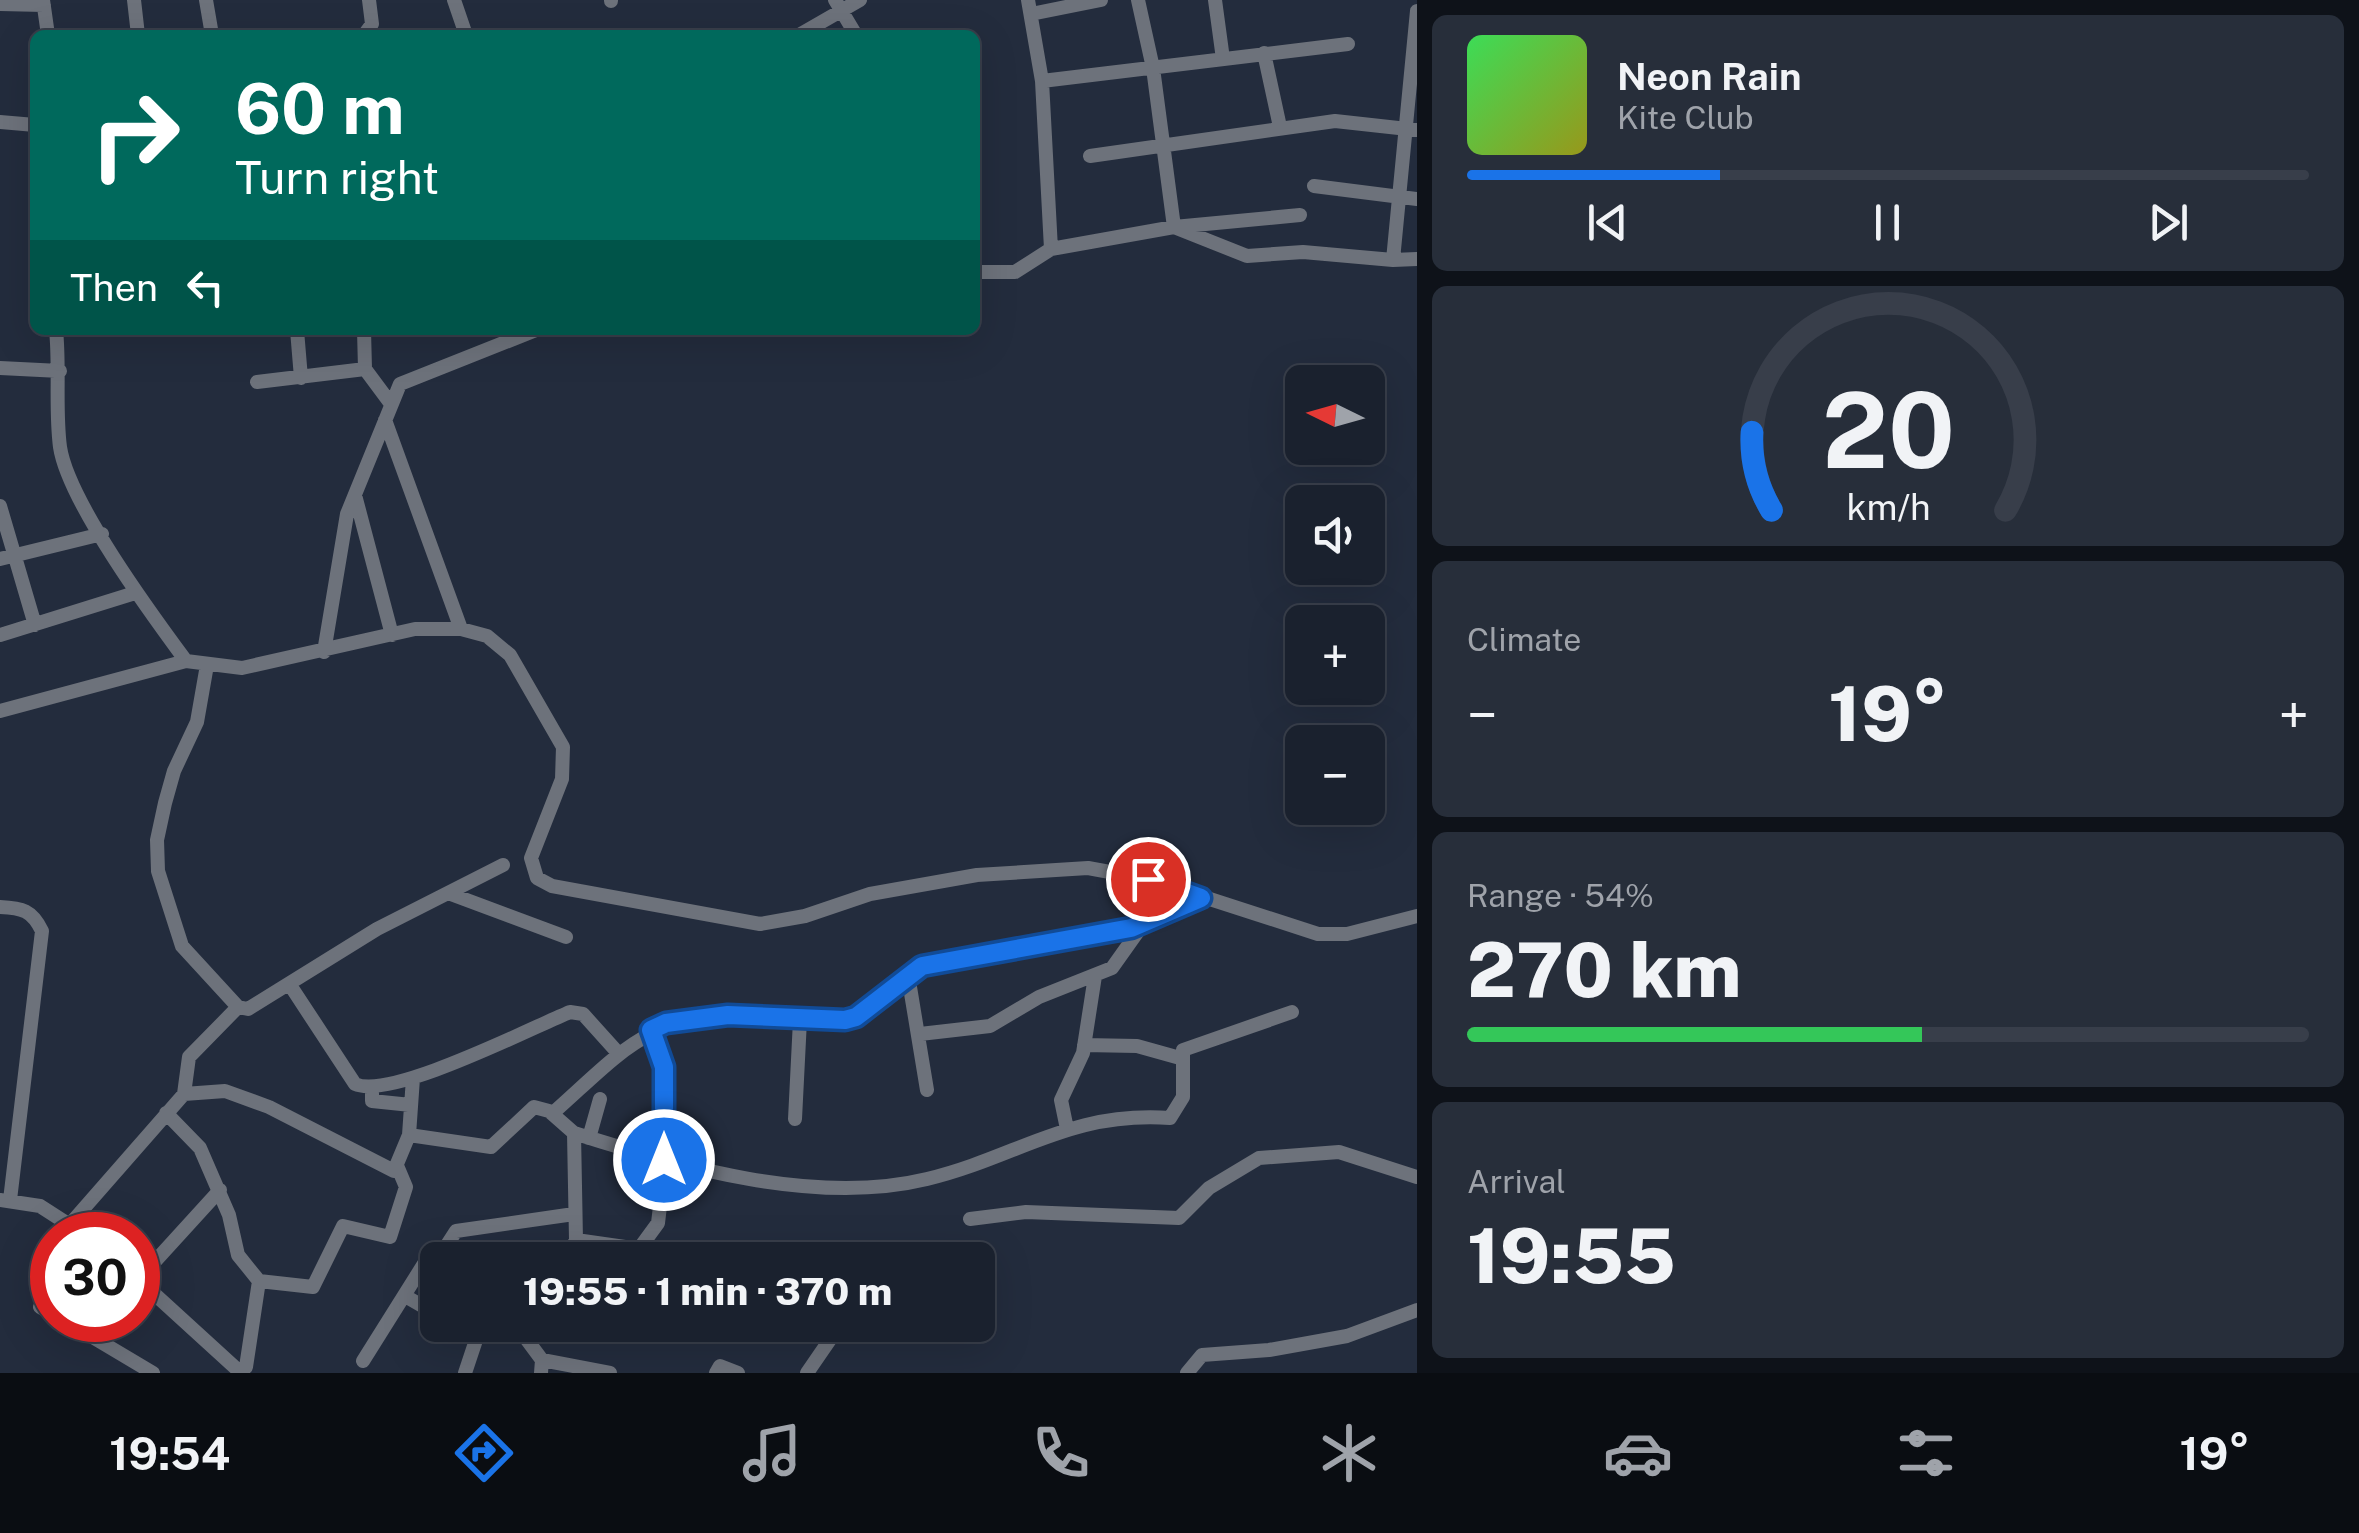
<!DOCTYPE html>
<html lang="en">
<head>
<meta charset="utf-8">
<style>
  body { margin:0; font-family:"Public Sans",sans-serif; background:#272e3a; color:#f1f3f6; height:100vh; display:flex; flex-direction:column; font-size:38px; white-space:nowrap }
  * { box-sizing:border-box; margin:0 }
  p { font-size:32px; color:#9fa3aa }
  .icon { flex:none; width:55px; height:55px; fill:none; stroke:currentColor; stroke-width:2; stroke-linecap:round; stroke-linejoin:round }
  .map { position:relative; flex:1; overflow:hidden }
  .details { display:flex; flex-direction:column; gap:15px; padding:15px; background:#0e1219; width:942px }
  .details>* { flex:none }
  .top-card { position:absolute; left:30px; top:30px; width:950px; height:305px; border-radius:15px; box-shadow:0 10px 40px #0002,0 0 0 2px #383e4a; background:#00695c; color:#fff; overflow:hidden }
  .needle { width:65px; rotate:275deg }
  .buttons { position:absolute; left:1285px; top:365px; display:grid; gap:20px }
  .buttons a { display:grid; place-items:center; width:100px; height:100px; border-radius:15px; background:#1a212e; box-shadow:0 10px 40px #0002,0 0 0 2px #383e4a; font-size:50px }
  .speed { position:absolute; left:30px; top:1212px; display:flex; gap:20px; font-size:50px; font-weight:700; text-align:center }
  .speed>* { display:grid; place-content:center; width:130px; height:130px; border-radius:50%; background:#1a212e; box-shadow:0 10px 40px #0002,0 0 0 2px #383e4a; line-height:1 }
  .speed .limit { border:15px solid #d22; background:#fff; color:#111 }
  .pin { position:absolute; display:grid; place-items:center; width:85px; height:85px; color:#fff; margin:-42px; border:5px solid #fff; border-radius:50%; box-shadow:0 2px 10px #0007 }
  .me { position:absolute; width:110px; margin:-55px; rotate:0deg; stroke-linejoin:round; filter:drop-shadow(0 0 8px #0008) }
  .turn { display:flex; align-items:center; gap:35px; height:210px; padding:0 40px; font-size:45px }
  .turn .icon { width:130px; height:130px; stroke-width:2.5 }
  .turn b { display:block; font-size:70px; line-height:85px }
  .then { display:flex; align-items:center; height:95px; padding:0 40px; background:#0003; gap:20px; font-size:38px }
  .big { font-size:75px; font-weight:800; line-height:1.1 }
  .details .widget { flex:1; display:flex; flex-direction:column; justify-content:center; gap:15px; min-width:0; padding:0 35px; border-radius:15px; background:#272e3a }
  .details .dial { align-items:center; gap:0 }
  .dial svg { height:260px; overflow:visible; fill:none; stroke:#383e4a; stroke-width:7; stroke-linecap:round; text-anchor:middle }
  .dial text { fill:#f1f3f6; stroke:none }
  .song { display:flex; align-items:center; gap:30px }
  .cover { width:120px; height:120px; border-radius:15px; background:linear-gradient(135deg,hsl(130 70% 55%),hsl(60 70% 35%)) }
  .played { height:10px; border-radius:5px; background:linear-gradient(90deg,#1a73e8 30%,#383e4a 30%) }
  .keys { display:flex; justify-content:space-around; direction:ltr }
  .heat { display:flex; justify-content:space-between; align-items:center; font-size:55px; direction:ltr }
  .charge { height:15px; border-radius:8px; background:linear-gradient(90deg,#34c759 54%,#383e4a 0) }
  .trip { position:absolute; left:420px; top:1242px; width:575px; height:100px; border-radius:15px; background:#1a212e; box-shadow:0 10px 40px #0002,0 0 0 2px #383e4a; font-weight:800; line-height:100px; text-align:center }
  .tabs { display:flex; height:160px; justify-content:space-around; align-items:center; background:#0a0d12; color:#9fa3aa }
  .tabs .icon { width:70px; height:70px }
  .tabs .on { color:#1a73e8 }
  .tabs b { font-size:45px; color:#f1f3f6 }
  main { display:flex; flex:1; min-height:0 }
  .map>svg:first-child { display:block }
  .lines { fill:none; stroke-linecap:round; stroke-linejoin:round }
  .street { stroke:#6d727b; stroke-width:14 }
  .route-casing { stroke:#114b97; stroke-width:25 }
  .route { stroke:#1a73e8; stroke-width:18 }
</style>
</head>
<body>
<main>
<div class="map">
<svg width="1417" height="1373" viewBox="0 0 1417 1373">
  <rect width="100%" height="100%" fill="#232c3d"/>
  <g class="lines">
    <path class="street" d="M43,0L48,35
      M134,0L138,35
      M206,0L212,35
      M454,0L466,35
      M611,0V1
      M835,0L856,35
      M1028,0L1042,81L1348,44
      M1138,0L1153,68L1174,227L1300,215
      M1215,0L1223,59
      M0,4L44,5
      M1417,11L1393,260L1417,259
      M1031,14L1101,0
      M364,35L372,24L369,0
      M799,35L860,0
      M1264,53L1280,127
      M1042,81L1051,249L1174,227L1247,256L1303,252L1393,260
      M0,122L35,125
      M1090,156L1335,121L1417,130
      M1314,186L1417,199
      M975,272H1015L1051,249
      M56,330C60,368 55,409 60,447C68,501 152,615 186,661L242,668L415,629H461L487,636L510,655L563,747L562,779L531,858L537,878L552,886L760,924L805,916L870,894L977,875L1088,868L1148,879L1318,934H1347L1417,916
      M297,330L301,378
      M0,368L60,371
      M365,369L391,404
      M257,382L365,369L364,330
      M385,420L461,629
      M355,495L392,635
      M0,506L35,625
      M0,559L102,534
      M0,635L135,593
      M324,652L347,514L400,384L536,330
      M207,665L197,722L174,771L165,803L157,840L158,871L182,946L238,1007L248,1009L377,929L503,865
      M0,711L186,661
      M448,893L566,937
      M0,907C22,908 32,910 42,931L10,1200
      M908,975L927,1090
      M290,985L355,1084C390,1100 529,1029 570,1012L583,1014L619,1054
      M920,1034L990,1026L1039,997L1112,968L1144,923
      M1084,1045L1137,1046L1180,1058
      M372,1089V1101L411,1105
      M184,1094L189,1057L238,1007
      M166,1113L200,1148L229,1215L238,1255L259,1281L246,1367
      M553,1113C625,1049 649,1013 753,1015C783,1016 814,1026 845,1020L856,1017L922,967L1131,928L1201,899
      M795,1119L800,1020
      M1067,1129L1061,1100L1083,1053L1095,976
      M574,1133C680,1167 816,1206 927,1179C1018,1157 1069,1111 1170,1118L1183,1097V1050L1292,1012
      M409,1135L413,1078
      M589,1138L600,1099
      M0,1200L40,1206L85,1235
      M970,1219L1026,1212L1179,1218L1209,1188L1259,1158L1339,1152L1417,1177
      M71,1223L184,1094L225,1091L269,1107L394,1171L409,1135L491,1147L534,1107L549,1111L574,1133L576,1240L565,1260
      M576,1240L639,1249L658,1223L664,1173V1067L651,1030
      M445,1248L456,1231L574,1214
      M138,1279L241,1373
      M138,1280L220,1190
      M259,1281L313,1287L343,1226L390,1237L406,1187L398,1168
      M405,1296L438,1315
      M40,1307L52,1314
      M64,1320L153,1373
      M456,1325L478,1338
      M516,1325L542,1360L541,1373
      M542,1360L610,1373
      M363,1361L432,1251L445,1248L471,1260
      M465,1373L476,1340L488,1325
      M716,1373L720,1366L738,1373
      M807,1373L840,1325
      M1187,1373L1202,1355L1269,1350L1347,1336L1417,1310"/>
  </g>
  <g class="lines">
    <g class="route-casing">
      <path id="route" d="M664,1160V1067L651,1030L666,1023L728,1015L845,1020L856,1017L922,966L1131,928L1201,898L1148,879"/>
    </g>
    <use href="#route" class="route"/>
  </g>
</svg>
<div class="buttons">
<a><svg class="needle" viewBox="-14 -14 28 28"><path d="M0-13l5 13h-10z" fill="#e53935"/><path d="M0 13l5-13h-10z" fill="#9fa3aa"/></svg></a>
<a><svg class="icon" aria-label="sound" viewBox="0 0 24 24"><path d="M4 9h4l5-4v14l-5-4H4zM17 9q2 3 0 6"/></svg></a>
<a>+</a>
<a>−</a>
</div>
<div class="speed"><div class="limit">30</div></div>
<div class="pin" style="left:1148px;top:879px;background:#d93025"><svg class="icon" aria-label="arrive" viewBox="0 0 24 24"><path d="M6 21V4h12l-3 4 3 4H6"/></svg></div>
<svg class="me" style="left:664px;top:1160px" viewBox="-20 -20 40 40"><circle r="17" fill="#1a73e8" stroke="#fff" stroke-width="3"/><path d="M0-11L8 9 0 5-8 9z" fill="#fff"/></svg>
<div class="trip">19:55 · 1 min · 370 m</div>
<div class="top-card">
<div class="turn"><svg class="icon" aria-label="right" viewBox="0 0 24 24"><path d="M7 20v-9h11M14 6l5 5-5 5"/></svg><div><b>60 m</b>Turn right</div></div>
<div class="then">Then<svg class="icon" aria-label="left" viewBox="0 0 24 24"><path d="M17 20v-9H6M10 6l-5 5 5 5"/></svg></div>
</div>
</div>
<section class="details">
<div class="widget">
<div class="song"><i class="cover"></i><div><b>Neon Rain</b><p>Kite Club</p></div></div>
<div class="played"></div>
<div class="keys"><svg class="icon" aria-label="previous" viewBox="0 0 24 24"><path d="M18 5L8 12l10 7zM5 5v14"/></svg><svg class="icon" aria-label="pause" viewBox="0 0 24 24"><path d="M8 5v14M16 5v14"/></svg><svg class="icon" aria-label="next" viewBox="0 0 24 24"><path d="M6 5l10 7-10 7zM19 5v14"/></svg></div>
</div>
<div class="widget dial"><svg viewBox="0 0 100 80">
<path d="M14 69A42 42 0 1 1 86 69"/>
<path d="M14 69A42 42 0 0 1 8 45" stroke="#1a73e8"/>
<text x="50" y="56" font-size="32" font-weight="700">20</text>
<text x="50" y="72" font-size="11">km/h</text>
</svg></div>
<div class="widget"><p>Climate</p>
<div class="heat"><a>−</a><b class="big">19°</b><a>+</a></div>
</div>
<div class="widget"><p>Range · 54%</p><b class="big">270 km</b><div class="charge"></div></div>
<div class="widget"><p>Arrival</p><b class="big">19:55</b></div>
</section>
</main>
<nav class="tabs">
<b>19:54</b>
<svg class="icon on" aria-label="directions" viewBox="0 0 24 24"><path d="M12 3l9 9-9 9-9-9zM9 14v-3h6M13 9l2 2-2 2"/></svg>
<svg class="icon" aria-label="music" viewBox="0 0 24 24"><path d="M9 18V5l10-2v13"/><circle cx="6" cy="18" r="3"/><circle cx="16" cy="16" r="3"/></svg>
<svg class="icon" aria-label="phone" viewBox="0 0 24 24"><path d="M5 4h4l2 5-3 2q2 4 5 5l2-3 5 2v4C11 20 4 13 5 4z"/></svg>
<svg class="icon" aria-label="climate" viewBox="0 0 24 24"><path d="M12 3v18M4 7l16 10M4 17L20 7"/></svg>
<svg class="icon" aria-label="car" viewBox="0 0 24 24"><path d="M5 17H2v-5l4-1 3-4h7l3 4 3 1v5h-3M9 17h6M6 11h13"/><circle cx="7" cy="17" r="2"/><circle cx="17" cy="17" r="2"/></svg>
<svg class="icon" aria-label="filters" viewBox="0 0 24 24"><path d="M4 7h16M4 17h16"/><circle cx="9" cy="7" r="2"/><circle cx="15" cy="17" r="2"/></svg>
<b>19°</b>
</nav>
</body>
</html>
